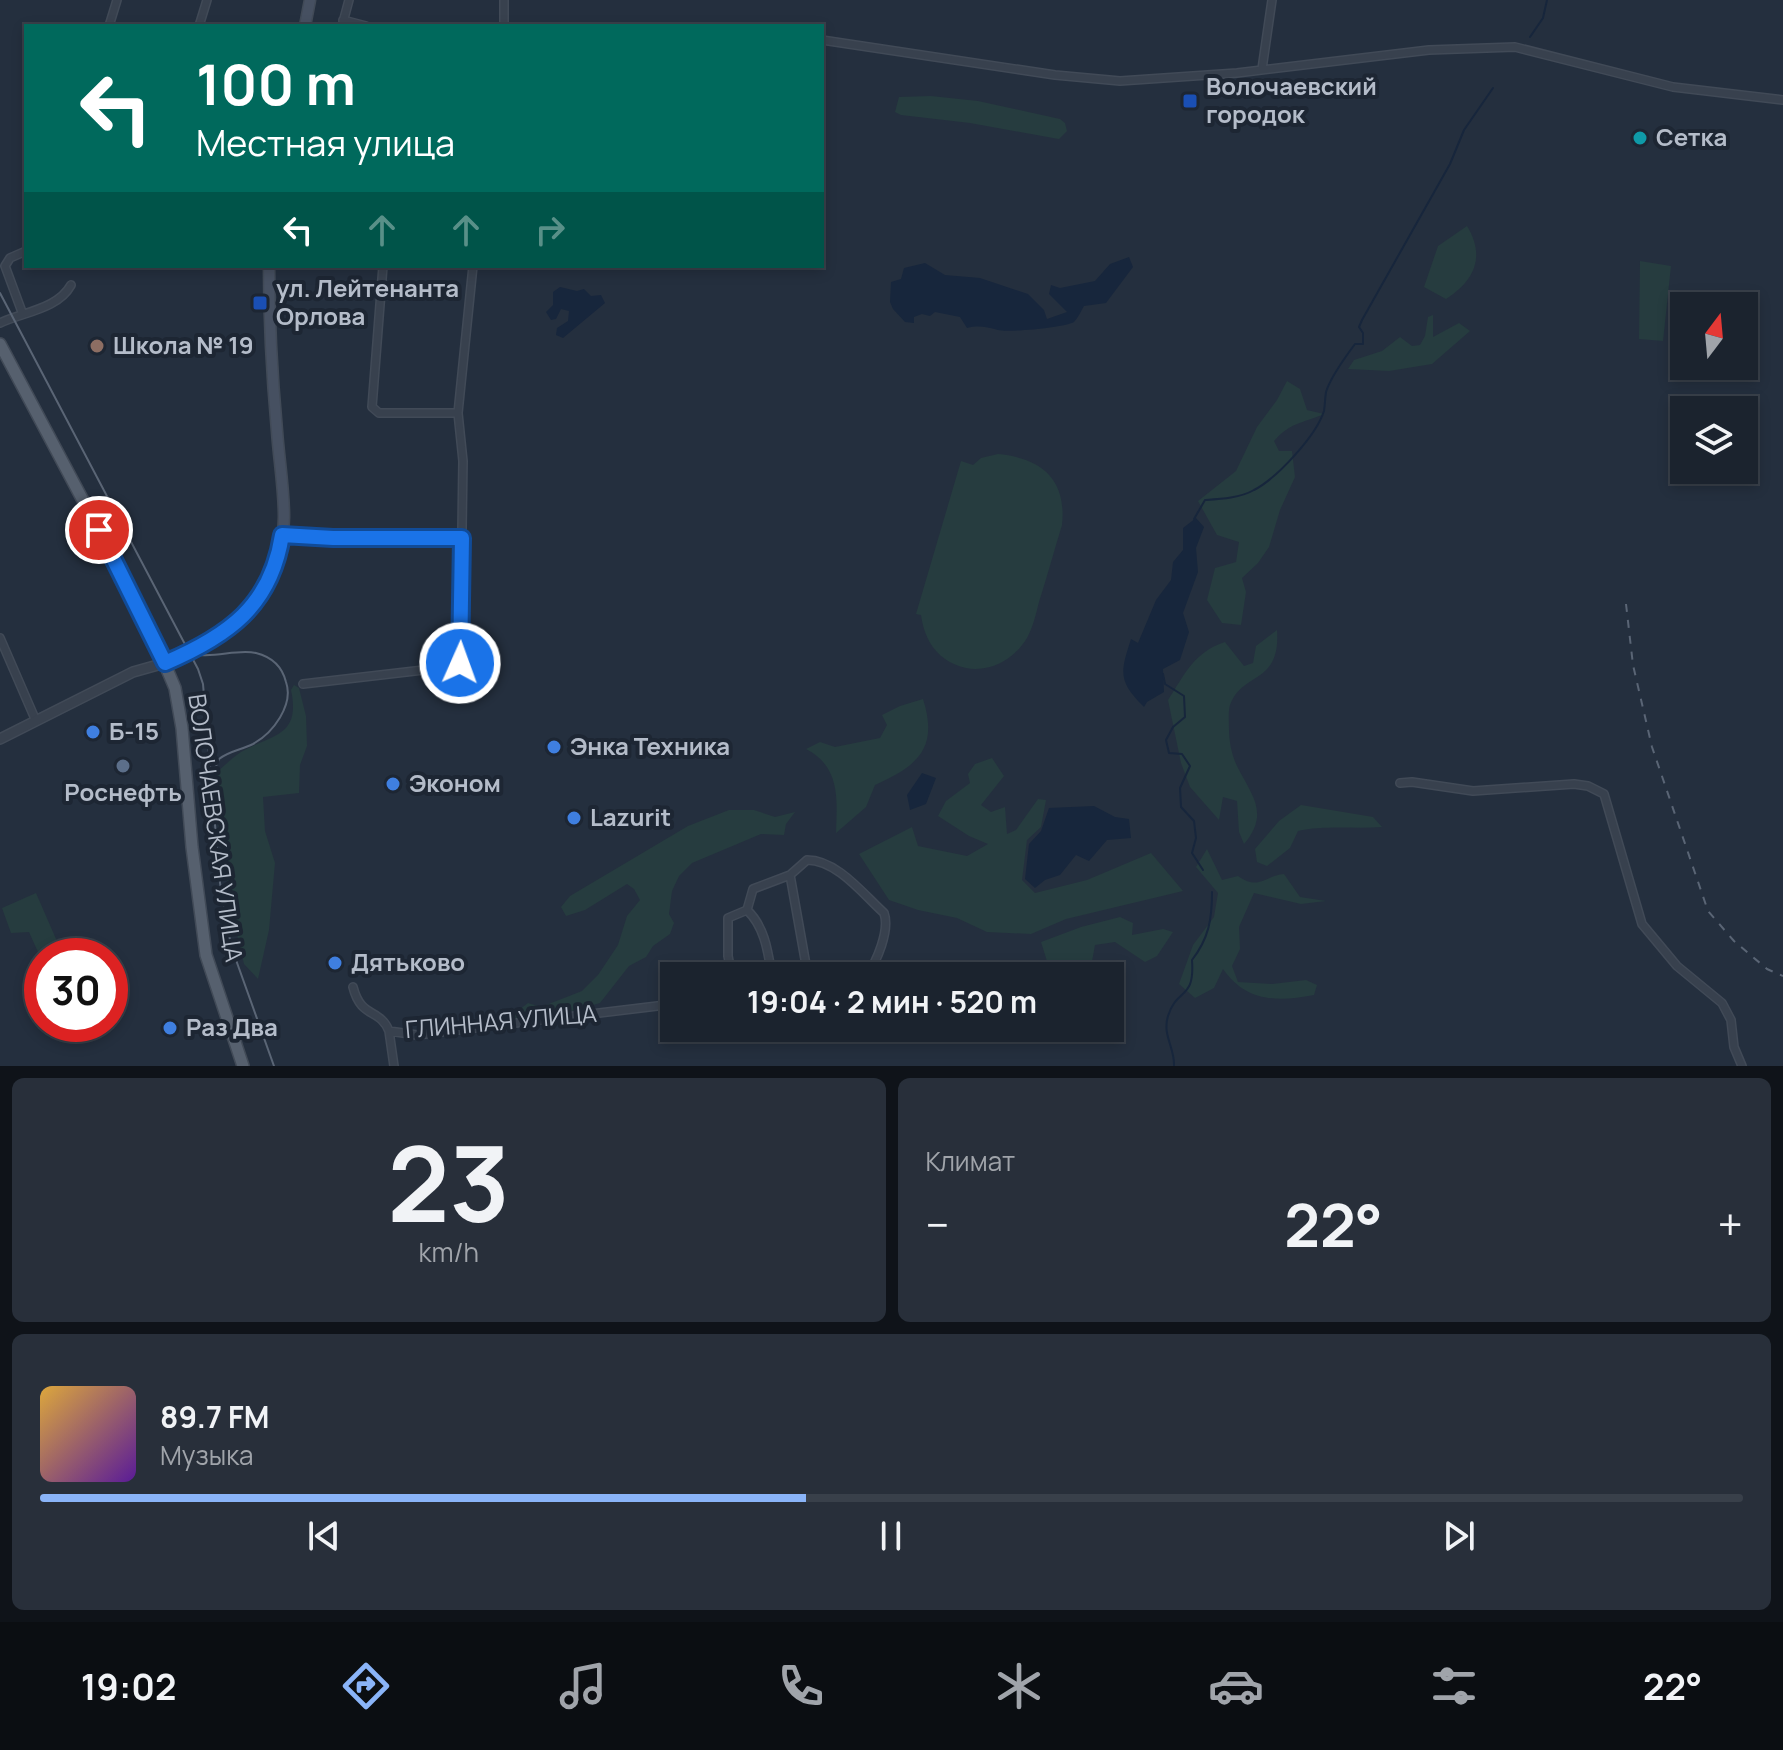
<!DOCTYPE html>
<html lang="ru">
<head>
<meta charset="utf-8">
<style>
  body { margin:0; font-family:Manrope,sans-serif; background:#282f3a; color:#f1f3f6; height:100vh; display:flex; flex-direction:column; font-size:30px; white-space:nowrap }
  * { box-sizing:border-box; margin:0 }
  p { font-size:26px; color:#a0a4aa }
  .icon { flex:none; width:44px; height:44px; fill:none; stroke:currentColor; stroke-width:2; stroke-linecap:round; stroke-linejoin:round }
  .map { position:relative; height:1066px; overflow:hidden }
  .drawer { display:flex; flex-direction:column; gap:12px; padding:12px; background:#0f1319; flex:1 }
  .drawer>* { flex:none }
  .hud { position:absolute; left:24px; top:24px; width:800px; height:244px; border-radius:0px; box-shadow:0 4px 12px #0003,0 0 0 2px #39404a; background:#00695c; color:#fff; overflow:hidden }
  .needle { width:52px; rotate:16deg }
  .fabs { position:absolute; left:1670px; top:292px; display:grid; gap:16px }
  .fabs a { display:grid; place-items:center; width:88px; height:88px; border-radius:0px; background:#1b232e; box-shadow:0 4px 12px #0003,0 0 0 2px #39404a; font-size:40px }
  .speed { position:absolute; left:24px; top:938px; display:flex; gap:16px; font-size:40px; font-weight:700; text-align:center }
  .speed>* { display:grid; place-content:center; width:104px; height:104px; border-radius:50%; background:#1b232e; box-shadow:0 4px 12px #0003,0 0 0 2px #39404a; line-height:1 }
  .speed .limit { border:12px solid #d22; background:#fff; color:#111 }
  .pin { position:absolute; display:grid; place-items:center; width:68px; height:68px; color:#fff; margin:-34px; border:4px solid #fff; border-radius:50%; box-shadow:0 2px 8px #0007 }
  .me { position:absolute; width:88px; margin:-44px; rotate:2deg; stroke-linejoin:round; filter:drop-shadow(0 0 6px #0008) }
  .turn { display:flex; align-items:center; gap:28px; height:168px; padding:0 40px; font-size:36px }
  .turn .icon { width:104px; height:104px; stroke-width:2.5 }
  .turn b { display:block; font-size:56px; line-height:68px }
  .lanes { display:flex; align-items:center; height:76px; padding:0 40px; background:#0003; justify-content:center; gap:40px; direction:ltr }
  .lanes .off { opacity:.35 }
  .big { font-size:60px; font-weight:700; line-height:1.1 }
  .drawer .card { flex:1; display:flex; flex-direction:column; justify-content:center; gap:12px; min-width:0; padding:0 28px; border-radius:12px; background:#282f3a }
  .drawer .dial { align-items:center; gap:0 }
  .dial b { font-size:104px; line-height:1 }
  .song { display:flex; align-items:center; gap:24px }
  .cover { width:96px; height:96px; border-radius:12px; background:linear-gradient(135deg,hsl(40 70% 55%),hsl(270 70% 35%)) }
  .played { height:8px; border-radius:4px; background:linear-gradient(90deg,#8ab4f8 45%,#39404a 45%) }
  .keys { display:flex; justify-content:space-around; direction:ltr }
  .heat { display:flex; justify-content:space-between; align-items:center; font-size:44px; direction:ltr }
  .drawer .tiles { flex:1; display:grid; gap:12px; grid-template-columns:1fr 1fr }
  .card:last-child { grid-column:span 2 }
  .trip { position:absolute; left:660px; top:962px; width:464px; height:80px; border-radius:0px; background:#1b232e; box-shadow:0 4px 12px #0003,0 0 0 2px #39404a; font-weight:700; line-height:80px; text-align:center }
  .menu { display:flex; height:128px; justify-content:space-around; align-items:center; background:#0b0e12; color:#a0a4aa }
  .menu .icon { width:56px; height:56px }
  .menu .current { color:#8ab4f8 }
  .menu b { font-size:36px; color:#f1f3f6 }
  .map>svg:first-child { display:block }
  .green { fill:#263c3f }
  .water { fill:#17263c }
  .lines { fill:none; stroke-linecap:round; stroke-linejoin:round }
  .stream { stroke:#17263c; stroke-width:2 }
  .minor-casing { stroke:#414a57; stroke-width:10 }
  .tertiary-casing { stroke:#414a57; stroke-width:12 }
  .secondary-casing { stroke:#414a57; stroke-width:13 }
  .primary-casing { stroke:#414a57; stroke-width:14 }
  .minor { stroke:#38414e; stroke-width:7 }
  .tertiary { stroke:#38414e; stroke-width:9 }
  .secondary { stroke:#465061; stroke-width:10 }
  .primary { stroke:#56606e; stroke-width:11 }
  .tram { stroke:#5a6575; stroke-width:2 }
  .rail { stroke:#5a6575; stroke-width:2; stroke-dasharray:8 8; stroke-linecap:butt }
  .route-casing { stroke:#114b97; stroke-width:20 }
  .route { stroke:#1a73e8; stroke-width:14 }
  .transit-dot { fill:#1a4fb4; stroke:#1d2633; stroke-width:3 }
  .culture-dot { fill:#0f9aa8; stroke:#1d2633; stroke-width:3 }
  .education-dot { fill:#8d6e63; stroke:#1d2633; stroke-width:3 }
  .shop-dot { fill:#3f7fe0; stroke:#1d2633; stroke-width:3 }
  .service-dot { fill:#5c6f8a; stroke:#1d2633; stroke-width:3 }
  .labels { text-anchor:middle; stroke-width:8; stroke-linejoin:round; paint-order:stroke }
  .poi-label { font-size:24px; font-weight:bold; fill:#b4bcc9; stroke:#1d2633; text-anchor:start }
  .street-label { font-size:24px; fill:#b4bcc9; stroke:#1d2633 }
</style>
</head>
<body>
<div class="map">
<svg width="1783" height="1066" viewBox="0 0 1783 1066">
  <rect width="100%" height="100%" fill="#242f3e"/>
  <path class="green" d="M931,96L978,101L1060,119L1065,123L1067,131L1059,139L1053,138L970,123L901,115L895,112L899,97Z
    M1467,226C1486,257 1474,281 1446,299L1424,287L1438,246Z
    M1640,261L1671,266L1663,341L1639,339Z
    M1433,315V337L1459,323L1470,331L1432,364L1389,371L1348,369L1354,360L1382,351L1400,337L1412,346L1420,345L1425,336L1428,317Z
    M1287,381L1300,389L1307,410L1324,414C1301,424 1291,422 1274,441L1279,451H1292L1295,477L1280,510L1269,547L1258,563L1242,578L1246,592L1241,625L1222,623L1207,600L1215,568L1236,562L1239,542L1217,535L1198,501L1236,471L1257,427L1277,400Z
    M998,454C1041,458 1067,479 1062,525C1054,551 1047,577 1039,602C1036,614 1033,627 1027,638C1012,663 982,677 954,664C934,655 924,637 921,615L916,614L961,461L973,465L981,458Z
    M1277,630C1281,685 1242,671 1230,705C1228,711 1229,723 1229,730C1229,741 1232,756 1237,766C1252,796 1270,813 1244,844L1239,832L1237,801L1223,797L1219,820L1190,787L1181,763L1168,700C1185,674 1194,652 1225,642L1244,666L1253,663L1256,646Z
    M294,685L299,688L306,716L307,746L300,765L299,793L263,797L265,831L275,863L269,930L258,979L244,964L232,913L215,803L216,773C224,766 232,758 241,752C272,734 301,737 291,690Z
    M923,699C939,749 917,766 875,785L866,807L836,833C837,800 841,767 806,749L820,742L835,747L880,738L887,725L882,715L900,706Z
    M992,758L1004,776L981,805L991,812L1005,807L1007,834L1016,830L1038,799L1046,800L1041,827L1027,840L1022,880L1035,893L1087,880L1151,853L1183,891L1066,919L1031,934L987,932L957,918L918,910L889,900L859,854L912,827L918,846L967,856L988,844L969,836L938,816L946,801L970,783L968,774L975,764Z
    M1301,805L1373,817L1382,827C1354,829 1323,825 1298,831L1290,848L1267,866L1257,862L1255,849L1279,821Z
    M729,810H754L775,817L795,812L786,824L784,835L761,834L692,863L679,876L672,891L669,914L674,923L670,934L653,946L646,957L629,966L600,1003L558,1015L511,1022V1016L528,1003L541,1007L582,991L598,975L618,945L627,916L640,900L634,889L627,884L585,910L566,916L561,907L570,896L688,826Z
    M1207,849L1222,880L1238,876C1259,891 1264,876 1284,874L1300,897L1326,901L1301,904L1254,893L1239,927L1240,949L1232,966L1238,982L1272,984L1306,980L1317,985L1314,995C1277,1002 1246,1002 1223,969L1214,988L1195,998L1179,984L1193,945L1214,917L1218,893L1196,867Z
    M36,893L63,955L42,956V961L29,932L11,933L2,908Z
    M1120,917L1133,923L1132,935L1163,929L1173,932L1157,956L1145,962L1115,942L1095,945L1091,967L1112,976L1125,990L1123,1008H1110V976L1051,974L1041,942L1081,927Z"/>
  <path class="water" d="M1129,257L1133,267L1106,303L1084,306C1081,311 1078,318 1074,322C1067,327 1008,333 998,330C986,327 979,325 967,328L960,317L935,312L930,316L922,314L914,317V323L905,322L893,309L890,302L891,282L901,279L904,268L925,263L945,275L980,278L1028,294L1044,310L1047,319L1067,312L1049,294L1051,285L1060,288L1095,281L1110,264Z
    M560,287L577,291L584,289L591,296L601,295L605,303L563,338L556,335L557,328L568,321L569,311L561,309L556,319L551,320L546,312L553,305V292Z
    M1196,518L1204,527L1196,548L1198,572L1183,613L1189,632L1180,660L1163,669L1164,692L1147,702L1144,707C1118,681 1120,673 1131,639L1138,643L1156,600L1171,580L1173,562L1183,550V528Z
    M922,773L936,778L926,804L910,810L907,795Z
    M1094,806L1115,817L1129,819L1131,838L1107,840L1089,861L1076,855L1060,875L1045,880L1035,888L1025,879L1029,844L1041,831L1049,808Z"/>
  <g class="lines">
    <path class="stream" d="M1530,37L1543,18L1547,0
      M1194,519L1205,500C1221,499 1240,498 1254,490C1277,478 1316,436 1324,411C1325,405 1325,398 1326,392C1330,379 1346,356 1355,344H1363V333L1359,327L1362,320L1450,164L1464,130L1493,88
      M1163,674L1165,684L1184,696L1185,717L1173,727L1166,740L1169,753L1182,754L1190,766L1180,788L1181,807L1194,821L1196,838L1192,853L1203,870
      M1174,1066C1175,1048 1162,1035 1168,1016C1177,987 1195,1001 1192,960C1209,938 1212,919 1212,892"/>
    <g class="minor-casing">
      <path id="minor" d="M343,20L366,26
        M109,26L117,0
        M199,26L207,0
        M342,26L349,0
        M504,26V0
        M822,40L1055,75L1120,81L1237,73L1429,50L1515,47L1673,87L1783,100
        M1262,69L1272,0
        M383,266L372,407L379,413H458
        M22,312L5,266L10,258L26,251
        M0,323C23,312 58,309 71,285
        M282,535L308,538H462
        M0,638L36,721
        M303,684L458,666L460,663L463,461L458,413L473,266
        M1400,783L1412,782L1473,791L1574,784L1588,786L1604,794L1642,924L1677,966L1722,1003L1731,1020L1734,1047L1742,1066
        M790,875L808,976
        M747,910C765,927 768,952 772,976
        M732,976L728,956V918L747,910L753,889L790,875L807,860C837,860 863,894 884,913C890,930 877,962 866,976
        M353,987C361,1019 380,1008 389,1031L417,1035L674,1004
        M389,1031L394,1066"/>
    </g>
    <g class="tertiary-casing">
      <path id="tertiary" d="M0,739L133,672L165,663"/>
    </g>
    <g class="secondary-casing">
      <path id="secondary" d="M305,26L310,0
        M165,663C232,635 283,596 284,517C284,488 279,460 277,431C272,376 269,321 269,266"/>
    </g>
    <g class="primary-casing">
      <path id="primary" d="M0,344L112,555L152,634L175,688L182,728L192,847L206,955L243,1066"/>
    </g>
    <use href="#minor" class="minor"/>
    <use href="#tertiary" class="tertiary"/>
    <use href="#secondary" class="secondary"/>
    <use href="#primary" class="primary"/>
    <path class="tram" d="M0,293L198,669L203,684L220,883L231,946L274,1066
      M186,644L200,655C219,657 238,649 256,653C272,657 282,666 286,682C294,705 273,733 253,744C241,750 229,751 219,759L213,773"/>
    <path class="rail" d="M1626,604L1633,665L1652,747L1708,911L1734,941L1767,969L1783,976"/>
  </g>
  <g class="lines">
    <g class="route-casing">
      <path id="route" d="M99,530L165,663C228,636 271,606 282,535L333,538H462L460,663"/>
    </g>
    <use href="#route" class="route"/>
  </g>
  <g class="transit-dot">
    <rect x="1182" y="93" width="16" height="16" rx="4"/>
    <rect x="252" y="295" width="16" height="16" rx="4"/>
  </g>
  <circle class="culture-dot" cx="1640" cy="138" r="8"/>
  <circle class="education-dot" cx="97" cy="346" r="8"/>
  <g class="shop-dot">
    <circle cx="93" cy="732" r="8"/>
    <circle cx="554" cy="747" r="8"/>
    <circle cx="393" cy="784" r="8"/>
    <circle cx="574" cy="818" r="8"/>
    <circle cx="335" cy="963" r="8"/>
    <circle cx="170" cy="1028" r="8"/>
  </g>
  <circle class="service-dot" cx="123" cy="766" r="8"/>
  <g class="labels">
    <g class="poi-label">
      <text x="1206" y="95">Волочаевский<tspan x="1206" dy="28">городок</tspan></text>
      <text x="1656" y="146">Сетка</text>
      <text x="276" y="297">ул. Лейтенанта<tspan x="276" dy="28">Орлова</tspan></text>
      <text x="113" y="354">Школа № 19</text>
      <text x="109" y="740">Б-15</text>
      <text x="570" y="755">Энка Техника</text>
      <text x="409" y="792">Эконом</text>
      <text x="123" y="801" text-anchor="middle">Роснефть</text>
      <text x="590" y="826">Lazurit</text>
      <text x="351" y="971">Дятьково</text>
      <text x="186" y="1036">Раз Два</text>
    </g>
    <g class="street-label">
      <text transform="translate(215 828) rotate(82)" y="8">ВОЛОЧАЕВСКАЯ УЛИЦА</text>
      <text transform="translate(501 1022) rotate(-5)" y="8">ГЛИННАЯ УЛИЦА</text>
    </g>
  </g>
</svg>
<div class="fabs">
<a><svg class="needle" viewBox="-14 -14 28 28"><path d="M0-13l5 13h-10z" fill="#e53935"/><path d="M0 13l5-13h-10z" fill="#a0a4aa"/></svg></a>
<a><svg class="icon" aria-label="layers" viewBox="0 0 24 24"><path d="M12 4l9 5-9 5-9-5zM3 14l9 5 9-5"/></svg></a>
</div>
<div class="speed"><div class="limit">30</div></div>
<div class="pin" style="left:99px;top:530px;background:#d93025"><svg class="icon" aria-label="arrive" viewBox="0 0 24 24"><path d="M6 21V4h12l-3 4 3 4H6"/></svg></div>
<svg class="me" style="left:460px;top:663px" viewBox="-20 -20 40 40"><circle r="17" fill="#1a73e8" stroke="#fff" stroke-width="3"/><path d="M0-11L8 9 0 5-8 9z" fill="#fff"/></svg>
<div class="trip">19:04 · 2 мин · 520 m</div>
<div class="hud">
<div class="turn"><svg class="icon" aria-label="left" viewBox="0 0 24 24"><path d="M17 20v-9H6M10 6l-5 5 5 5"/></svg><div><b>100 m</b>Местная улица</div></div>
<div class="lanes"><svg class="icon" aria-label="left" viewBox="0 0 24 24"><path d="M17 20v-9H6M10 6l-5 5 5 5"/></svg><svg class="icon off" aria-label="ahead" viewBox="0 0 24 24"><path d="M12 20V5M6 11l6-6 6 6"/></svg><svg class="icon off" aria-label="ahead" viewBox="0 0 24 24"><path d="M12 20V5M6 11l6-6 6 6"/></svg><svg class="icon off" aria-label="right" viewBox="0 0 24 24"><path d="M7 20v-9h11M14 6l5 5-5 5"/></svg></div>
</div>
</div>
<section class="drawer">
<div class="tiles">
<div class="card dial"><b>23</b><p>km/h</p></div>
<div class="card"><p>Климат</p>
<div class="heat"><a>−</a><b class="big">22°</b><a>+</a></div>
</div>
<div class="card">
<div class="song"><i class="cover"></i><div><b>89.7 FM</b><p>Музыка</p></div></div>
<div class="played"></div>
<div class="keys"><svg class="icon" aria-label="previous" viewBox="0 0 24 24"><path d="M18 5L8 12l10 7zM5 5v14"/></svg><svg class="icon" aria-label="pause" viewBox="0 0 24 24"><path d="M8 5v14M16 5v14"/></svg><svg class="icon" aria-label="next" viewBox="0 0 24 24"><path d="M6 5l10 7-10 7zM19 5v14"/></svg></div>
</div>
</div>
</section>
<nav class="menu">
<b>19:02</b>
<svg class="icon current" aria-label="directions" viewBox="0 0 24 24"><path d="M12 3l9 9-9 9-9-9zM9 14v-3h6M13 9l2 2-2 2"/></svg>
<svg class="icon" aria-label="music" viewBox="0 0 24 24"><path d="M9 18V5l10-2v13"/><circle cx="6" cy="18" r="3"/><circle cx="16" cy="16" r="3"/></svg>
<svg class="icon" aria-label="phone" viewBox="0 0 24 24"><path d="M5 4h4l2 5-3 2q2 4 5 5l2-3 5 2v4C11 20 4 13 5 4z"/></svg>
<svg class="icon" aria-label="climate" viewBox="0 0 24 24"><path d="M12 3v18M4 7l16 10M4 17L20 7"/></svg>
<svg class="icon" aria-label="car" viewBox="0 0 24 24"><path d="M5 17H2v-5l4-1 3-4h7l3 4 3 1v5h-3M9 17h6M6 11h13"/><circle cx="7" cy="17" r="2"/><circle cx="17" cy="17" r="2"/></svg>
<svg class="icon" aria-label="filters" viewBox="0 0 24 24"><path d="M4 7h16M4 17h16"/><circle cx="9" cy="7" r="2"/><circle cx="15" cy="17" r="2"/></svg>
<b>22°</b>
</nav>
</body>
</html>
